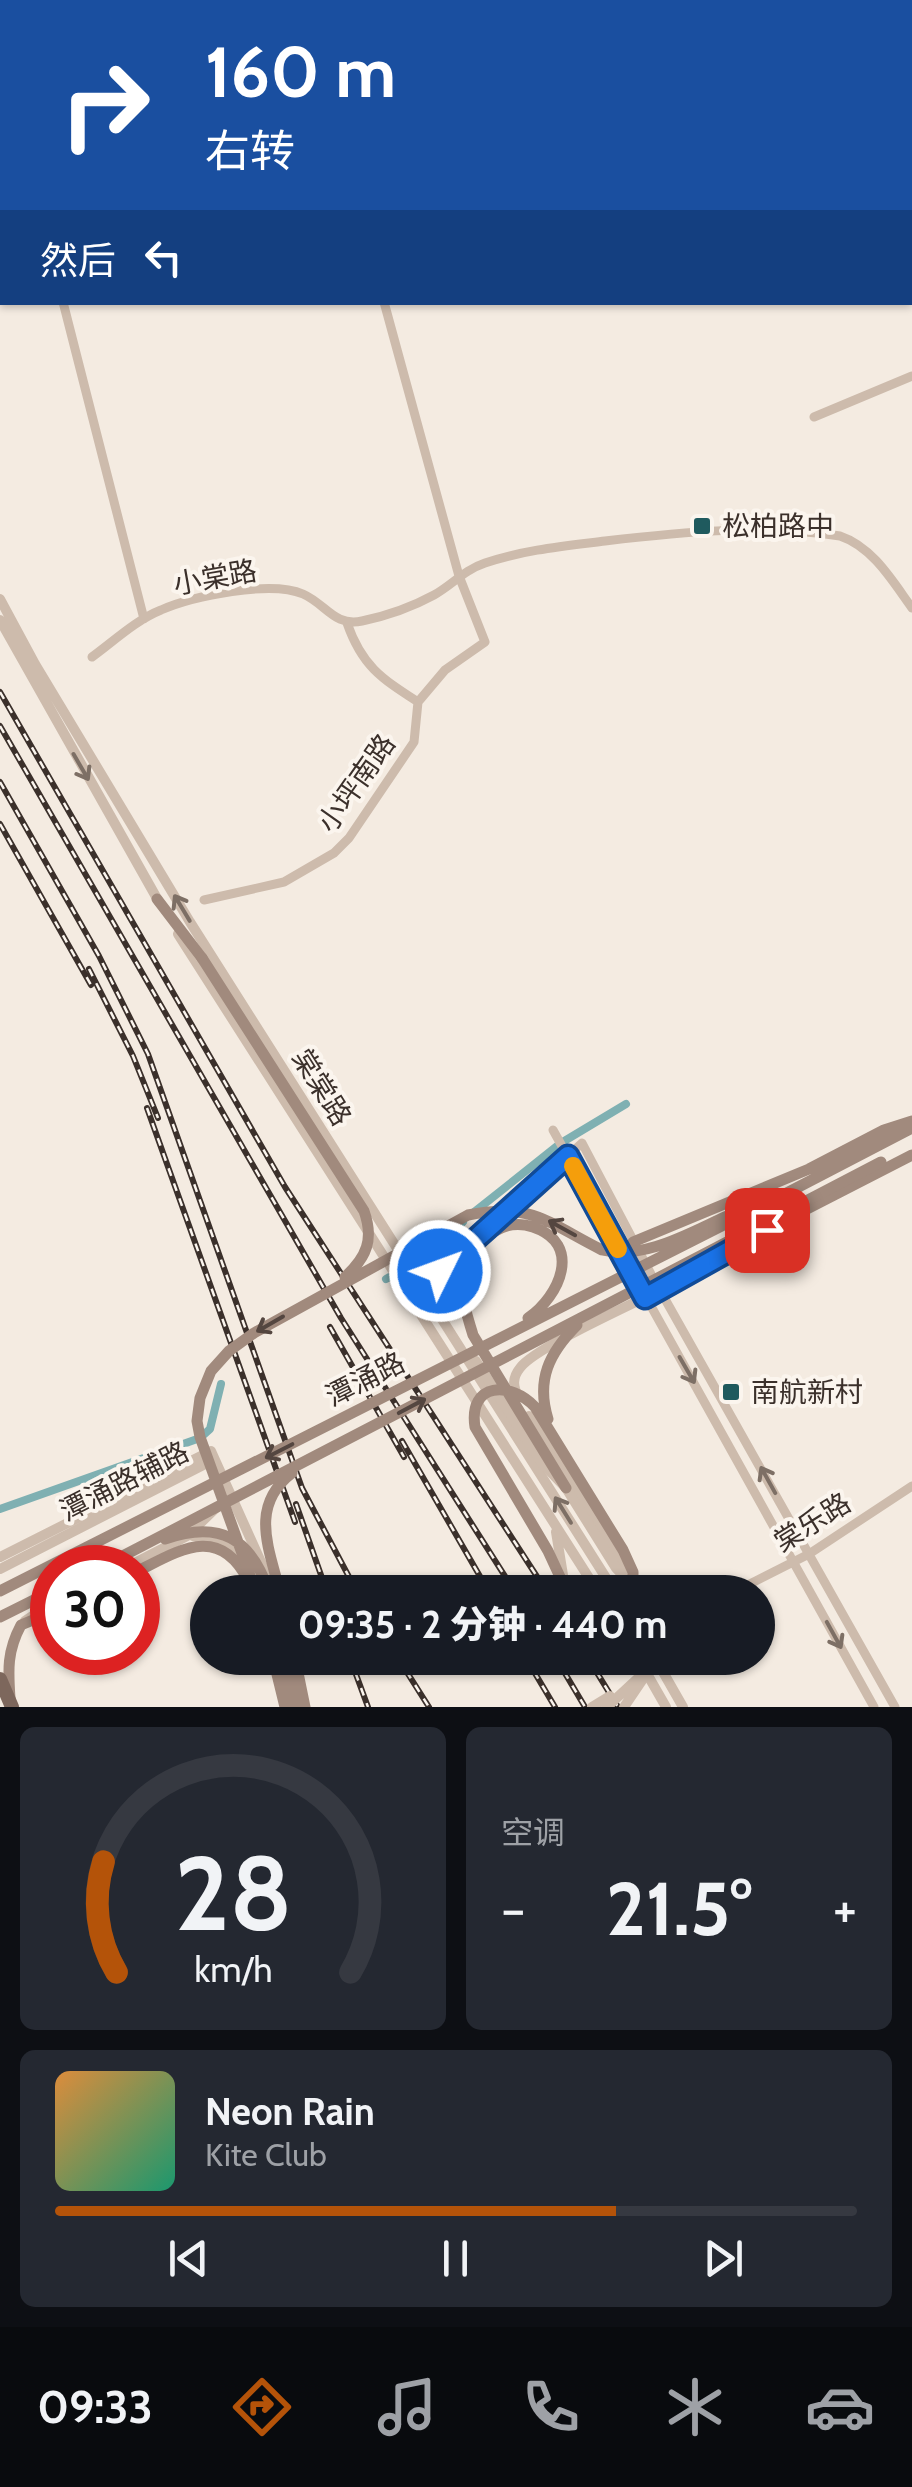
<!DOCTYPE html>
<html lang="zh">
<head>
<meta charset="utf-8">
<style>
  body { margin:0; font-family:Cabin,"Noto Sans SC",sans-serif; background:#242831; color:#f1f3f6; height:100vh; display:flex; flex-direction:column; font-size:38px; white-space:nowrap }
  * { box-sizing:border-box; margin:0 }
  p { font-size:32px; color:#9ea1a6 }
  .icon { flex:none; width:55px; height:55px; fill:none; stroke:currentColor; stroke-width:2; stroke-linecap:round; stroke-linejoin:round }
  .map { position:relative; height:1707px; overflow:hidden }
  .side { display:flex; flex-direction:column; gap:20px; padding:20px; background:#0d0f14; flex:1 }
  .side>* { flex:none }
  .guide { position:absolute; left:0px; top:0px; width:912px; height:305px; box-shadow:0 2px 8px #0004; background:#1a4fa0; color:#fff; overflow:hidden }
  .speed { position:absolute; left:30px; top:1545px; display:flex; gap:20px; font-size:50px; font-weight:700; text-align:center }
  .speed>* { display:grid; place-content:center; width:130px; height:130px; border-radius:50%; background:#171b24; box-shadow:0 2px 8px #0004; line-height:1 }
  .speed .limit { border:15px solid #d22; background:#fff; color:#111 }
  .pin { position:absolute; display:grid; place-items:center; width:85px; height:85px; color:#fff; margin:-42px; border-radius:20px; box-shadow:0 5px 15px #0006 }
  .me { position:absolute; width:110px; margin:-55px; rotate:48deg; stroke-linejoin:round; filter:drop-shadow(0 0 8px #0008) }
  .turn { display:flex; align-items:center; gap:35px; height:210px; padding:0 40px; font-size:45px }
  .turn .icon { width:130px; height:130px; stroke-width:2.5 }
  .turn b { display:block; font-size:70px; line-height:85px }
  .then { display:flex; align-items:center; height:95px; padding:0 40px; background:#0003; gap:20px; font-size:38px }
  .big { font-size:75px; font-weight:800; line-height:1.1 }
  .side .card { flex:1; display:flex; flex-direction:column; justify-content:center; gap:15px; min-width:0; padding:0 35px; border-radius:15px; background:#242831 }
  .side .dial { align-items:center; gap:0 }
  .dial svg { height:260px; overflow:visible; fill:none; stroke:#363941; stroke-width:7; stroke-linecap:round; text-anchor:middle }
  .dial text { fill:#f1f3f6; stroke:none }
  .song { display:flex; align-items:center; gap:30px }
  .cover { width:120px; height:120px; border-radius:15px; background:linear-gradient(135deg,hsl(30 70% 55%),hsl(160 70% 35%)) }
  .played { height:10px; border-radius:5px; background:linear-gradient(90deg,#b45309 70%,#363941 70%) }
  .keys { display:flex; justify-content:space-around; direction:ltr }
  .heat { display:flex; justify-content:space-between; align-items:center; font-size:55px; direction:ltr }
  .side .tiles { flex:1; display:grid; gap:20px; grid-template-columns:1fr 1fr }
  .card:last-child { grid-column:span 2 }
  .trip { position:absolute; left:190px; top:1575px; width:585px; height:100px; border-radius:50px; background:#171b24; box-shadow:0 2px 8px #0004; font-weight:800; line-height:100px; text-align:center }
  .tab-bar { display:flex; height:160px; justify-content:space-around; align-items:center; background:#090b0e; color:#9ea1a6 }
  .tab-bar .icon { width:70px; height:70px }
  .tab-bar .selected { color:#b45309 }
  .tab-bar b { font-size:45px; color:#f1f3f6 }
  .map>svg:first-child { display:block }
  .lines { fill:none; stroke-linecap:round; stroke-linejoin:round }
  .canal { stroke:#7fb0b2; stroke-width:8 }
  .minor { stroke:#cdbbac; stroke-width:9 }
  .tertiary { stroke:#cdbbac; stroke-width:10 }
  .secondary { stroke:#a18a7d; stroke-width:11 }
  .primary { stroke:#7d675c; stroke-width:14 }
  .rail-casing { stroke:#3b302b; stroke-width:6 }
  .rail { stroke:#fbf5ee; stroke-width:2.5; stroke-dasharray:8; stroke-linecap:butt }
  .tertiary-bridge { stroke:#cdbbac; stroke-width:10 }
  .secondary-bridge { stroke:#a18a7d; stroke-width:11 }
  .oneway { stroke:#7d6f65 }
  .oneway2 { stroke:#544640 }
  .route-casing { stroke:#114b97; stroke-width:25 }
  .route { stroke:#1a73e8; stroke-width:18 }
  .slow { stroke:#f59e0b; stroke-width:18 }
  .poi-dot { fill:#1f5a5e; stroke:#fbf5ee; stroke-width:4 }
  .labels { text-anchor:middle; stroke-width:8; stroke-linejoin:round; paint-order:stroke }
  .poi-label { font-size:28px; fill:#3b302b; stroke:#fbf5ee; text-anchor:start }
  .street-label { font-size:28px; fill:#3b302b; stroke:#fbf5ee }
</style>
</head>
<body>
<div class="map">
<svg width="912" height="1707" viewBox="0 0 912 1707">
  <rect width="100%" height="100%" fill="#f4ebe1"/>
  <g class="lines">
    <path class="canal" d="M473,1213L561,1143L626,1104
      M386,1279L416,1262L463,1222
      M0,1509L200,1438L210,1429L221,1384"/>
    <path class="minor" d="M353,0V2
      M399,0V2
      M431,0L432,2
      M910,152L912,149
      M910,198L912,199
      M63,302L144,619
      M814,417L912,376
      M347,623C362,666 381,678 418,702
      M92,657C114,641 136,620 161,610C193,596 271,580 303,594C326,604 334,627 362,621C386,616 412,607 434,595C452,585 464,570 485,563C523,550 565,546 605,541C682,532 763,524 840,536C873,547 893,582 912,608
      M204,900L284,882L334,853L349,838L414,742L418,702L445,670L485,642L459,576L384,302
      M553,1130L874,1707
      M440,1271L582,1143L652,1276L895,1707
      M734,1592L809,1554L912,1486"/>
    <path class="tertiary" d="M806,0L807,2
      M0,29L2,39
      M0,161H2
      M0,200H2
      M0,599L35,664L190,922L615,1592
      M0,620L159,902
      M178,934L598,1592
      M518,1397C513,1386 512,1378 520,1368C534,1348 633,1304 660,1290
      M529,1416L624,1570L630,1592
      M556,1532L563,1575
      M193,1536L214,1540L247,1557
      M0,1557L211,1451L270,1582
      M125,1568L187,1536L215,1509
      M0,1569L213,1460
      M25,1621L52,1603
      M638,1658L666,1707
      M655,1658L683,1707"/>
    <path class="secondary" d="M157,899L202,958
      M783,1195L912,1128
      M633,1242L809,1169L884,1130L912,1121
      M660,1290L731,1248L912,1155
      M99,1568L115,1560
      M138,1571C180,1550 219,1524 248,1580
      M0,1617L52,1591
      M273,1658L285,1707
      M284,1658L295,1707
      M295,1658L305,1707
      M10,1698C8,1670 7,1651 21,1625L52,1612"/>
    <path class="primary" d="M747,2L759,0
      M819,2L829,0
      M0,173L2,172
      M0,187H2
      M0,1679L12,1707"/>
    <g class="rail-casing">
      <path id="rail" d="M0,692L285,1187L547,1592
        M0,726L341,1318L515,1592
        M0,782L99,956L148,1054L302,1488L357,1592
        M0,824L91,985
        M89,969L133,1056L158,1118
        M147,1108L295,1522
        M330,1327L404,1457
        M402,1441L489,1592
        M296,1504L327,1592
        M350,1658L368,1707
        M398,1658L429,1707
        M526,1658L555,1707
        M556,1658L585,1707
        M588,1658L618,1707"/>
    </g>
    <use href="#rail" class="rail"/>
    <path class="tertiary-bridge" d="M476,1361L541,1462L566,1488L616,1568L633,1586
      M592,1707L610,1696
      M607,1707L648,1669L649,1658
      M624,1707L643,1679"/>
    <path class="secondary-bridge" d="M202,958L364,1211C374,1239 367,1257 345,1277
      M528,1318C560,1296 583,1244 533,1227C494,1214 463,1256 463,1290C463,1306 469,1321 473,1335L566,1488
      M548,1419C536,1380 549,1353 577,1325
      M165,1539C220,1520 251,1538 269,1592
      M115,1560L881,1162
      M0,1591L783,1195
      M256,1592L200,1437L197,1421L200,1398L211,1371L229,1351L254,1333L468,1215C532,1202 548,1223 602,1250C645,1260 689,1233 727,1216
      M280,1592C269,1548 249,1506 292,1473
      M567,1592L548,1551L475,1427C468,1382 511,1381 535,1407L623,1550L633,1572V1586"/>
  </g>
  <defs><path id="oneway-shaft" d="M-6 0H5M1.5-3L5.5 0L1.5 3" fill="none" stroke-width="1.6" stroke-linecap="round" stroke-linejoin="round" transform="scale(2.5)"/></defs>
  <g class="oneway">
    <use href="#oneway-shaft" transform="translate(81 767) rotate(60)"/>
    <use href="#oneway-shaft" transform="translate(182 908) rotate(-121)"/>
    <use href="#oneway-shaft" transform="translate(687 1370) rotate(60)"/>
    <use href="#oneway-shaft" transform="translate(768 1480) rotate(-119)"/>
    <use href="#oneway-shaft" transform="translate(563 1510) rotate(-122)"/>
    <use href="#oneway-shaft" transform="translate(834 1635) rotate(61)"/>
  </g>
  <g class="oneway2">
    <use href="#oneway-shaft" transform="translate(562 1228) rotate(-151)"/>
    <use href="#oneway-shaft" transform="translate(270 1324) rotate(150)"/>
    <use href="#oneway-shaft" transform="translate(412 1406) rotate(-28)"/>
    <use href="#oneway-shaft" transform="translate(279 1451) rotate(153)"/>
  </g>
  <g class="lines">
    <g class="route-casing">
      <path id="route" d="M440,1271L568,1156L645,1298L767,1230"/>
    </g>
    <use href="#route" class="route"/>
    <path class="slow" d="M573,1166L618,1249"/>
  </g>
  <g class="poi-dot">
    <rect x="692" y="516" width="20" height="20" rx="5"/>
    <rect x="721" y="1382" width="20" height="20" rx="5"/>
  </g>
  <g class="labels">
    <g class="poi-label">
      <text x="722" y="536">松柏路中</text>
      <text x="751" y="1402">南航新村</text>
    </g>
    <g class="street-label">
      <text transform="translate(215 577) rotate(-10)" y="10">小棠路</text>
      <text transform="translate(356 783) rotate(-55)" y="10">小坪南路</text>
      <text transform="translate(322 1087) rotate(58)" y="10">棠棠路</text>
      <text transform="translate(365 1379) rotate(-27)" y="10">潭涌路</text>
      <text transform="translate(124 1481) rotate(-27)" y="10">潭涌路辅路</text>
      <text transform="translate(812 1522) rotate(-32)" y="10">棠乐路</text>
    </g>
  </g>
</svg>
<div class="speed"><div class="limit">30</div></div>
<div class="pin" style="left:767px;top:1230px;background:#d93025"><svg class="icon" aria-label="arrive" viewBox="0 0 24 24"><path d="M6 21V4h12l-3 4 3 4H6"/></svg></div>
<svg class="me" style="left:440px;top:1271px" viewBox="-20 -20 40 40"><circle r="17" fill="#1a73e8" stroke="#fff" stroke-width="3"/><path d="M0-11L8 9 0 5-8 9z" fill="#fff"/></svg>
<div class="trip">09:35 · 2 分钟 · 440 m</div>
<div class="guide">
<div class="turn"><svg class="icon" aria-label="right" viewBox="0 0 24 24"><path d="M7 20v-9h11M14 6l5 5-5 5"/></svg><div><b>160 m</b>右转</div></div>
<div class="then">然后<svg class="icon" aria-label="left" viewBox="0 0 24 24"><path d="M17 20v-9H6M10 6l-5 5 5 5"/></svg></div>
</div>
</div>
<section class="side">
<div class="tiles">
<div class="card dial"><svg viewBox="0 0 100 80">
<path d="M14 69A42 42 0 1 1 86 69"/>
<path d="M14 69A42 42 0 0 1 10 35" stroke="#b45309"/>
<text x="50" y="56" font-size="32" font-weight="700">28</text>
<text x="50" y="72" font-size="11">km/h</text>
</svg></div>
<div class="card"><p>空调</p>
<div class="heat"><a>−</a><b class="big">21.5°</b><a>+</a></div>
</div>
<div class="card">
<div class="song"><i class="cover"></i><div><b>Neon Rain</b><p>Kite Club</p></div></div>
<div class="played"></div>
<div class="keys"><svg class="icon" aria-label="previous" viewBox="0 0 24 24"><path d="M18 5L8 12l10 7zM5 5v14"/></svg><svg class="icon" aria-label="pause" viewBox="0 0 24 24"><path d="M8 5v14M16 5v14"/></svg><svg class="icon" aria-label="next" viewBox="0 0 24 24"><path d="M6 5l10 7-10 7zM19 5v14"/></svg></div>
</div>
</div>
</section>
<nav class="tab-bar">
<b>09:33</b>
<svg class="icon selected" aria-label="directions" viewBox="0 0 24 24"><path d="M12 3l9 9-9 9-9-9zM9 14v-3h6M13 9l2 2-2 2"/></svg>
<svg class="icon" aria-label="music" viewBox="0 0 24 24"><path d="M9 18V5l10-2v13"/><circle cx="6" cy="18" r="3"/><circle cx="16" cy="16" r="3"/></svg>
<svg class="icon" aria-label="phone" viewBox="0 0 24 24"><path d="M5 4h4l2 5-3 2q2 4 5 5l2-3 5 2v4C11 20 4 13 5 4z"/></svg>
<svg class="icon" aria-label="climate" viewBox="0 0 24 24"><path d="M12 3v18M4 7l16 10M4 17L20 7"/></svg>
<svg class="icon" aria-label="car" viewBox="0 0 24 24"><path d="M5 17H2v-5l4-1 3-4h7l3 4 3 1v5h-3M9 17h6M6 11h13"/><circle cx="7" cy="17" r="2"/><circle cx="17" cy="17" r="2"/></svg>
</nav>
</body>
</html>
